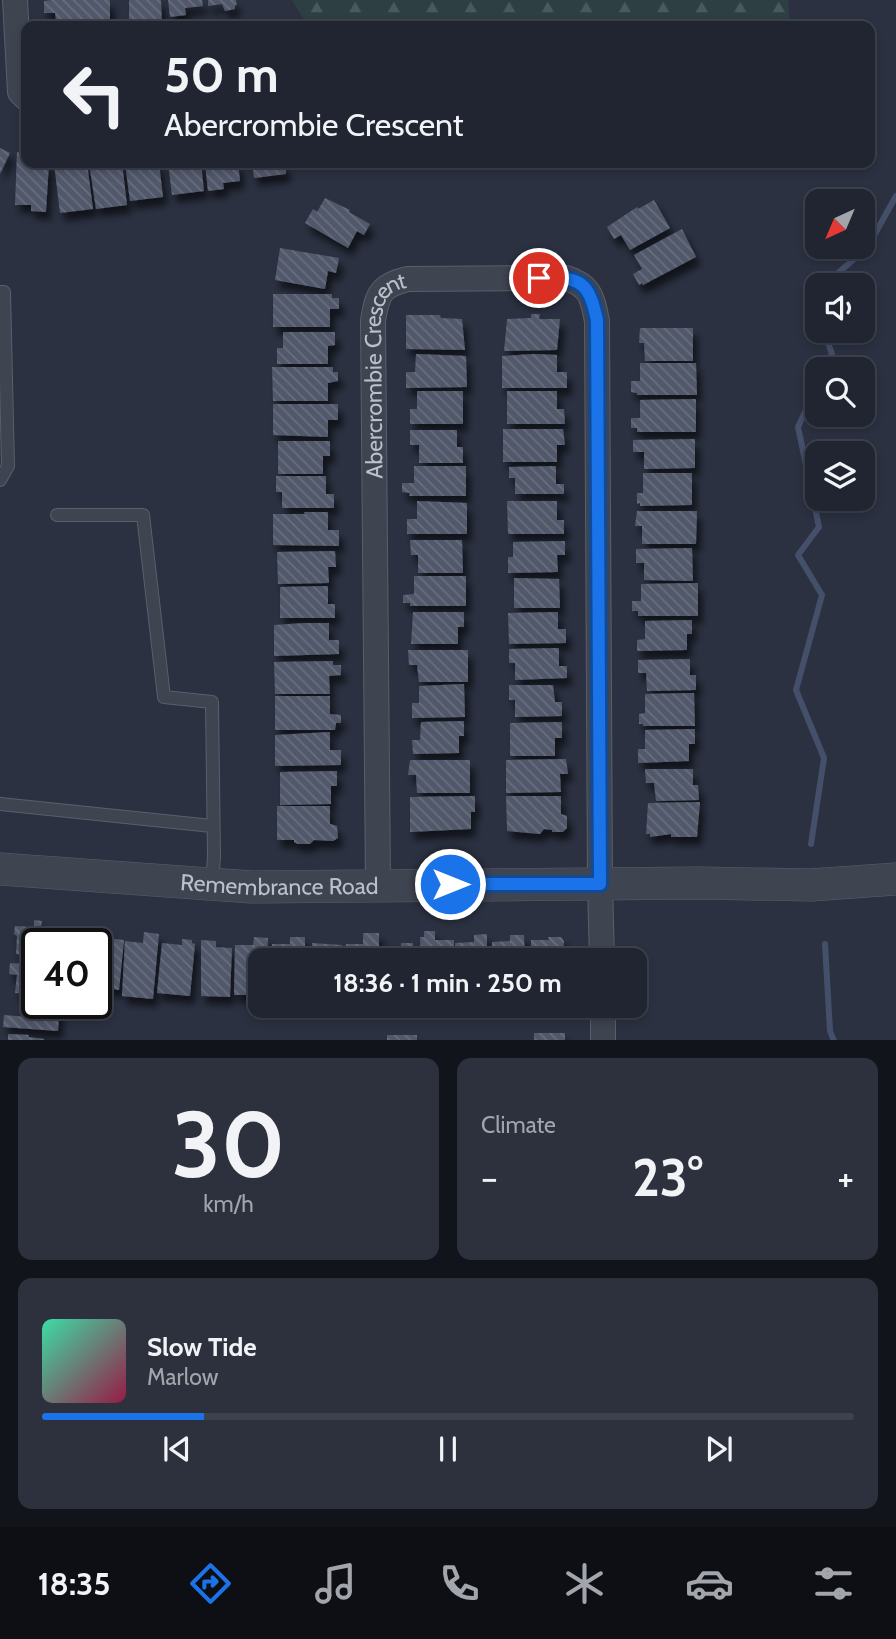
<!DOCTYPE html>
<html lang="en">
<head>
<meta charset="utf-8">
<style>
  body { margin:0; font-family:Cabin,sans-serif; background:#2d313d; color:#f1f3f6; height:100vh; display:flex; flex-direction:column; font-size:26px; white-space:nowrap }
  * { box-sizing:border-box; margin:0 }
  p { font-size:23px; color:#a2a5ab }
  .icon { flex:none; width:38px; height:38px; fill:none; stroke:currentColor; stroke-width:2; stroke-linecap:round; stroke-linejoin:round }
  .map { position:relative; height:1040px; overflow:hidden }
  .side { display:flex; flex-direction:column; gap:18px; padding:18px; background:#12141b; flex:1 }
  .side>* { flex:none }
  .banner { position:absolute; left:21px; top:21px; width:854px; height:147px; border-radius:14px; box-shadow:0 4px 10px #0003,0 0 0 2px #3d424d; background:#202531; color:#f1f3f6; overflow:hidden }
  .needle { width:46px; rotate:224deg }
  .fabs { position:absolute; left:805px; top:189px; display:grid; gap:14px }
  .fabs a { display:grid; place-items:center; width:70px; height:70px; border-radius:14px; background:#202531; box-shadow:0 4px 10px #0003,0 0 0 2px #3d424d; font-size:35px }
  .speed { position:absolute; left:21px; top:928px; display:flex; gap:14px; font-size:35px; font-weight:700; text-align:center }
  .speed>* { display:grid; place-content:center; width:91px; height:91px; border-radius:50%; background:#202531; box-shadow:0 4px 10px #0003,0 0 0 2px #3d424d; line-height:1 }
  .speed .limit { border:4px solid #111; border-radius:10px; background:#fff; color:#111 }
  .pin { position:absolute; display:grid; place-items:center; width:60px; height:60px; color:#fff; margin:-30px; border:4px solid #fff; border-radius:50%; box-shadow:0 2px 7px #0007 }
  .me { position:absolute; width:77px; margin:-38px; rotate:90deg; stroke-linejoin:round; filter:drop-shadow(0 0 5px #0008) }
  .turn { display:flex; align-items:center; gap:24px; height:147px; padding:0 28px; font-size:32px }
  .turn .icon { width:91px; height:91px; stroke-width:2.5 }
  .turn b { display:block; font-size:49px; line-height:60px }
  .big { font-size:52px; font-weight:700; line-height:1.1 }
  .side .widget { flex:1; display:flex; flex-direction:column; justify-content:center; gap:10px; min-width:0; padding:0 24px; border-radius:14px; background:#2d313d }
  .side .dial { align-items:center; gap:0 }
  .dial b { font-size:91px; line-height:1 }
  .song { display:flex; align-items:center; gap:21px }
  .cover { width:84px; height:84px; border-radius:10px; background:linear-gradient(135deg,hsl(160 70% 55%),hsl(340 70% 35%)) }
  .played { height:7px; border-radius:4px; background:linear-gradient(90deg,#1a73e8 20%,#3d424d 20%) }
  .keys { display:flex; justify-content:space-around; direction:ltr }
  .heat { display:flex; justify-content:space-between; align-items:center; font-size:38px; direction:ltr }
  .side .tiles { flex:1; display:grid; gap:18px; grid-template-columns:1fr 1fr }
  .widget:last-child { grid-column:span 2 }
  .trip { position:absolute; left:248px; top:948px; width:399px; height:70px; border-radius:14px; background:#202531; box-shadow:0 4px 10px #0003,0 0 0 2px #3d424d; font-weight:700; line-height:70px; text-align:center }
  .menu { display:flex; height:112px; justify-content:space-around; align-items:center; background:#0d0f14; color:#a2a5ab }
  .menu .icon { width:49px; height:49px }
  .menu .selected { color:#1a73e8 }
  .menu b { font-size:32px; color:#f1f3f6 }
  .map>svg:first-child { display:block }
  .forest { fill:url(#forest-firs) }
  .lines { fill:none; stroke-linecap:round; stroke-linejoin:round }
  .stream { stroke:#444f6a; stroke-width:6 }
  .building { fill:url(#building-back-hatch); filter:url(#shadow) }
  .service-casing { stroke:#5a5f6c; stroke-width:14 }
  .minor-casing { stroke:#5a5f6c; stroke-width:26 }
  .tertiary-casing { stroke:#5a5f6c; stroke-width:33 }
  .service { stroke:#3f4451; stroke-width:12 }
  .minor { stroke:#3f4451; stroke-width:24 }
  .tertiary { stroke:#3f4451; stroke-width:32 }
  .route-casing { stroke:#114b97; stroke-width:18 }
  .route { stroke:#1a73e8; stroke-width:12 }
  .labels { text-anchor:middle; stroke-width:7; stroke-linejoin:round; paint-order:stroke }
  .street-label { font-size:23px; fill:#bcc0cb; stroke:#232937 }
</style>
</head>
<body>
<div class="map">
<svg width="896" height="1041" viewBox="0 0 896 1041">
  <defs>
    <pattern id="forest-firs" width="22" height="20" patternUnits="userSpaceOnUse" patternTransform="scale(1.75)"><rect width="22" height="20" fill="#2e3f43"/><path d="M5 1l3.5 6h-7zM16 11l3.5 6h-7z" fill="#4a595d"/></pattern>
    <pattern id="building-back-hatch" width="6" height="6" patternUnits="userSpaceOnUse" patternTransform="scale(1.75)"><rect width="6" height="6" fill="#51586a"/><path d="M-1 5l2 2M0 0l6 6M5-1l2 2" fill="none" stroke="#686e7e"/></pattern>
    <filter id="shadow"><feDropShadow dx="4.5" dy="8" stdDeviation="3.5" flood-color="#0009"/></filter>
  </defs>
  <rect width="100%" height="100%" fill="#2b3141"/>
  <path class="forest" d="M292,0H788L790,26H308Z"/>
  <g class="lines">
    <path class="stream" d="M824,285L867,248L896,196
      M817,291L811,296L817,312
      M824,331L832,354L825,369
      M811,844L824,758L796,690L822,595L798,555L819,527L798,427L817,386
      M825,944L830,1031L834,1041"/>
  </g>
  <path class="building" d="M51,0H110V26H57L55,13H44V1Z
    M129,0H161L162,26H129Z
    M168,0H202L203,6L185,8L186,15L170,17Z
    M208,0H236L237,5H235V9L225,11L222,4L208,6Z
    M0,148L10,153L0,174Z
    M17,152L26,153V163H49L46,212L31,211V205H15Z
    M54,163H87L93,209L60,213Z
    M89,163H122L127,205L96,209Z
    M125,163H159L163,197L130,201Z
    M168,163H201L204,191L172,195Z
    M205,163H238L240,181L223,183L224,189L208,191Z
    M252,163H285L286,174L254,178Z
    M325,198L350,210L349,212L370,224L364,235L357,231L348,248L305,223L313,209L317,212Z
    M654,200L670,228L630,250L621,235L614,239L607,227L637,207L638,209Z
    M682,229L696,257L643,285L642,283L639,285L633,274L642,269L634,255Z
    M280,248L339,258L336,273L328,271L325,289L275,280Z
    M273,294H332V298H339V309H330V327H273Z
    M531,314H540L539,319H560L557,350L504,351L507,319L531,318Z
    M406,315H440L441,318L462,319L465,350L406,349Z
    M640,328H693V361H645L644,343H639Z
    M283,332H335V345L328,346V364H277V348H283Z
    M416,354L466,356L467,387L406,388V372H415Z
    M534,354L557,355V372H567V388H502V356Z
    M640,363H696L697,395H637V393L631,392V381H640Z
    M272,367H333V372H338V381L328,383V401H273Z
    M417,391H463V424H410V409H417Z
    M507,391H557V409H564L565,424H507Z
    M696,399V432H637V428H631V418H640V400Z
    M273,404H338V420H328V437L273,435Z
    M503,429H563L565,445H557V462H503Z
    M410,430H457V447H463V463H419V445H410Z
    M695,439V468L644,469V452H633V440Z
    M278,441H330V456H323V474H278Z
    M414,466H466V496H409L410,493L402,492V483H414Z
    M556,466V484H564V494H515V478H509V467Z
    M643,473H692V505L640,506V503L637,504V493H643Z
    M276,476H326V494H334V508H282V492H276Z
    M417,501L467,503V534H407V519H417Z
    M507,501H557V520H564V534H508Z
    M637,511H697L696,544H642V526H635Z
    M304,512H328V530H339V546L273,545V514H305Z
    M410,540H462L463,573H418V555H411Z
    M565,541V555H557L558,572L508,573V557H513V542Z
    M692,548L693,581L644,580V563H636V549Z
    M335,551L336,567H328L329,583L278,584L277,552Z
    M414,576H466V606H410V603H403V595L414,594Z
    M514,578L559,579L560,608H514Z
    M698,583V616H638V611H632V601H641V584Z
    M328,586V604H335V618H280V587Z
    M413,612H464V627H458V644H411Z
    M558,612V629H566V643L509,644L508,613Z
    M692,620V634H687V650L637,651V640L645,639V621Z
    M305,623H329V640H339V654L274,656V625Z
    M559,648V666H567V678L515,680V663H509V649Z
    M408,650H468V682H419L417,665H409Z
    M690,659V675H696V690L647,691L646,673H638V660Z
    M333,661V665H341V675L329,676L330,694H275L274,662Z
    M464,684L465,717L412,718V703H419V686Z
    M509,685H553L555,702H562V716L515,717V700H509Z
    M694,693L695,726H643V724H639V714L645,713V694Z
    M275,696H330V714L341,715V723H336L335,730H275Z
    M464,721V736H459V753L413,754L412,740H420L421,722Z
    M562,722V738H555V756H510V723Z
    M695,729V744H689V761L638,763V749H645V730Z
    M330,732V750H341V765L275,766V735Z
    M566,759L568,774H560L561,792L506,793V760Z
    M410,760H470V793H417L416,775H408Z
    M645,769H693V785H698L699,800L656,801L654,783H646Z
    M337,771V786H331V804L280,805V772Z
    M475,796V812H471V829L410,832V797Z
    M506,796H561V814L567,816V828L563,832H552V830L544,829L540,834L507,831Z
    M700,802L697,837H671V834L650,837V834H646L648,803Z
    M277,806H330V824L337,826L338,838L333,841L314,840L310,844H298L294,842V840H277Z
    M34,920L42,921L41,926L64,929L63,943H37V956L16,954L17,936L14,934L15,926L34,927Z
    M93,929L106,930L105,938L124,940L119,990L105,988V982H96V943H92Z
    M424,931H435V940H454V961H421L420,937H424Z
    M144,932L159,934L153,999L122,996L125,941L143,943Z
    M363,933H379V961H346V944H363Z
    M487,934V961H456L455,943L474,942V935Z
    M510,935H524L525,961H493L492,942L510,941Z
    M254,937L268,938L267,961H261V990H249V995H234L235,945H253Z
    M290,937H305V961H272V944H290Z
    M548,937H561L564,941L562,961H531V940H549Z
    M182,939L192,940V943L195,944L190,996L157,993L162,943L182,945Z
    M201,940L216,941V947L232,948L230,997L201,996Z
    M312,943L342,945V961H313Z
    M401,943H413L414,961H384V950L401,949Z
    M10,963L37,965V994L15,993L17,975L9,974Z
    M33,998L37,999V1003H60L58,1031L3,1027L4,1015L28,1017L32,1014Z
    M534,1033H565V1041H534Z
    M8,1034L29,1035L28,1037L44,1039V1041H8Z
    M387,1035H417V1041H387Z"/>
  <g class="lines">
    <g class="service-casing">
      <path id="service" d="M0,292H4L8,466L0,480
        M57,515H143L164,697L212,702L214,856L212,884
        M0,804L212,826"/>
    </g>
    <g class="minor-casing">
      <g id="minor">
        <path d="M15,0L20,92L26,98"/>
        <path id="s1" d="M378,884L373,321C377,294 381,285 408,279L566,278C591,286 592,297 597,321L600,884L602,961"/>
        <path d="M603,1006V1041"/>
      </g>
    </g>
    <g class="tertiary-casing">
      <g id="tertiary">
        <path id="s2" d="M0,869L251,887L700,883L811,885L896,879"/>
      </g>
    </g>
    <use href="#service" class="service"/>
    <use href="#minor" class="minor"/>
    <use href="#tertiary" class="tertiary"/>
  </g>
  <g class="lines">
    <g class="route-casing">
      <path id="route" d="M450,884H600L597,320C588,279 580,278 539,278"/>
    </g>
    <use href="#route" class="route"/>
  </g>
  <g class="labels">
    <g class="street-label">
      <text dy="8" stroke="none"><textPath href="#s1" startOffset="513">Abercrombie Crescent</textPath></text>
      <text dy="8" stroke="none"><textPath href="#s2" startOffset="280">Remembrance Road</textPath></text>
    </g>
  </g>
</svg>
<div class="fabs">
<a><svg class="needle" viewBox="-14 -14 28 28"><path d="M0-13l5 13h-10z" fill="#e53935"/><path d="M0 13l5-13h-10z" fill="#a2a5ab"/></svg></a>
<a><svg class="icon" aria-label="sound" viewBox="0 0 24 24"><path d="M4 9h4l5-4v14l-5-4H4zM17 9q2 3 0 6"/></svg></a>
<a><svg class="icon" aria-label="search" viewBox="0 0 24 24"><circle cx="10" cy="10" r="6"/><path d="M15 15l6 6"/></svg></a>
<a><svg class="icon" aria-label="layers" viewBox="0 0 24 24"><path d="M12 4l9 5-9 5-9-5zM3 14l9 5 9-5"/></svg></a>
</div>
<div class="speed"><div class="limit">40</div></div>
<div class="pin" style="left:539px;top:278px;background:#d93025"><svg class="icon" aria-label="arrive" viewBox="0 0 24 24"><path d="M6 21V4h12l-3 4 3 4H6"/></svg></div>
<svg class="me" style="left:450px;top:884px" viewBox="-20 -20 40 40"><circle r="17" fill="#1a73e8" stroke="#fff" stroke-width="3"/><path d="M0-11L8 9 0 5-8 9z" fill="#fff"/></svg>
<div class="trip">18:36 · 1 min · 250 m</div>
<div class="banner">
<div class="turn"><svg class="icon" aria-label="left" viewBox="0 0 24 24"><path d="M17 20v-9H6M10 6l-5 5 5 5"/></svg><div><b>50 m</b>Abercrombie Crescent</div></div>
</div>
</div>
<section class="side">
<div class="tiles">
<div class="widget dial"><b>30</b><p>km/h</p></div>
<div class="widget"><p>Climate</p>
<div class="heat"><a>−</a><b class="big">23°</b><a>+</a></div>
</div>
<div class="widget">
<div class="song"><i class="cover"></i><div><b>Slow Tide</b><p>Marlow</p></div></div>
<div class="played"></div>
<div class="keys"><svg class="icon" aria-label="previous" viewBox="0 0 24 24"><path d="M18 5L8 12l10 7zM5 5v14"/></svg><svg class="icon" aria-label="pause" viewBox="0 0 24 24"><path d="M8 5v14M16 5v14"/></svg><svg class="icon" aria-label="next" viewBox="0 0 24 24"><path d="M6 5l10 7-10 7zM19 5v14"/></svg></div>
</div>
</div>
</section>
<nav class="menu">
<b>18:35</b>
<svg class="icon selected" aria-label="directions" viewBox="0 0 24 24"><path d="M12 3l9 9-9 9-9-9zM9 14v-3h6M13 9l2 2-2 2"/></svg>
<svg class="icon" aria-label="music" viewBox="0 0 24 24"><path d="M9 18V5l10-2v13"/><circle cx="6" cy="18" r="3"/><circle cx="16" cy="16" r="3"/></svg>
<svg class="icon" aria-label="phone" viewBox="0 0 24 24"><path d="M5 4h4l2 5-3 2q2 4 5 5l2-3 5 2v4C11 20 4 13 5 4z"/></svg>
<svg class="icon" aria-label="climate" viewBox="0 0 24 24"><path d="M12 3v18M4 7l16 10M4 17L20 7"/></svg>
<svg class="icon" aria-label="car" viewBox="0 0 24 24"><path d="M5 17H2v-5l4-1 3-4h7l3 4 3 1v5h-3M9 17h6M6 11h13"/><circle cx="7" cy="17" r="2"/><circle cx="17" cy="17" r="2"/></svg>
<svg class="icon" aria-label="filters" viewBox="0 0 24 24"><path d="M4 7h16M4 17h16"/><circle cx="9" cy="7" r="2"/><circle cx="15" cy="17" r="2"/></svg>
</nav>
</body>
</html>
